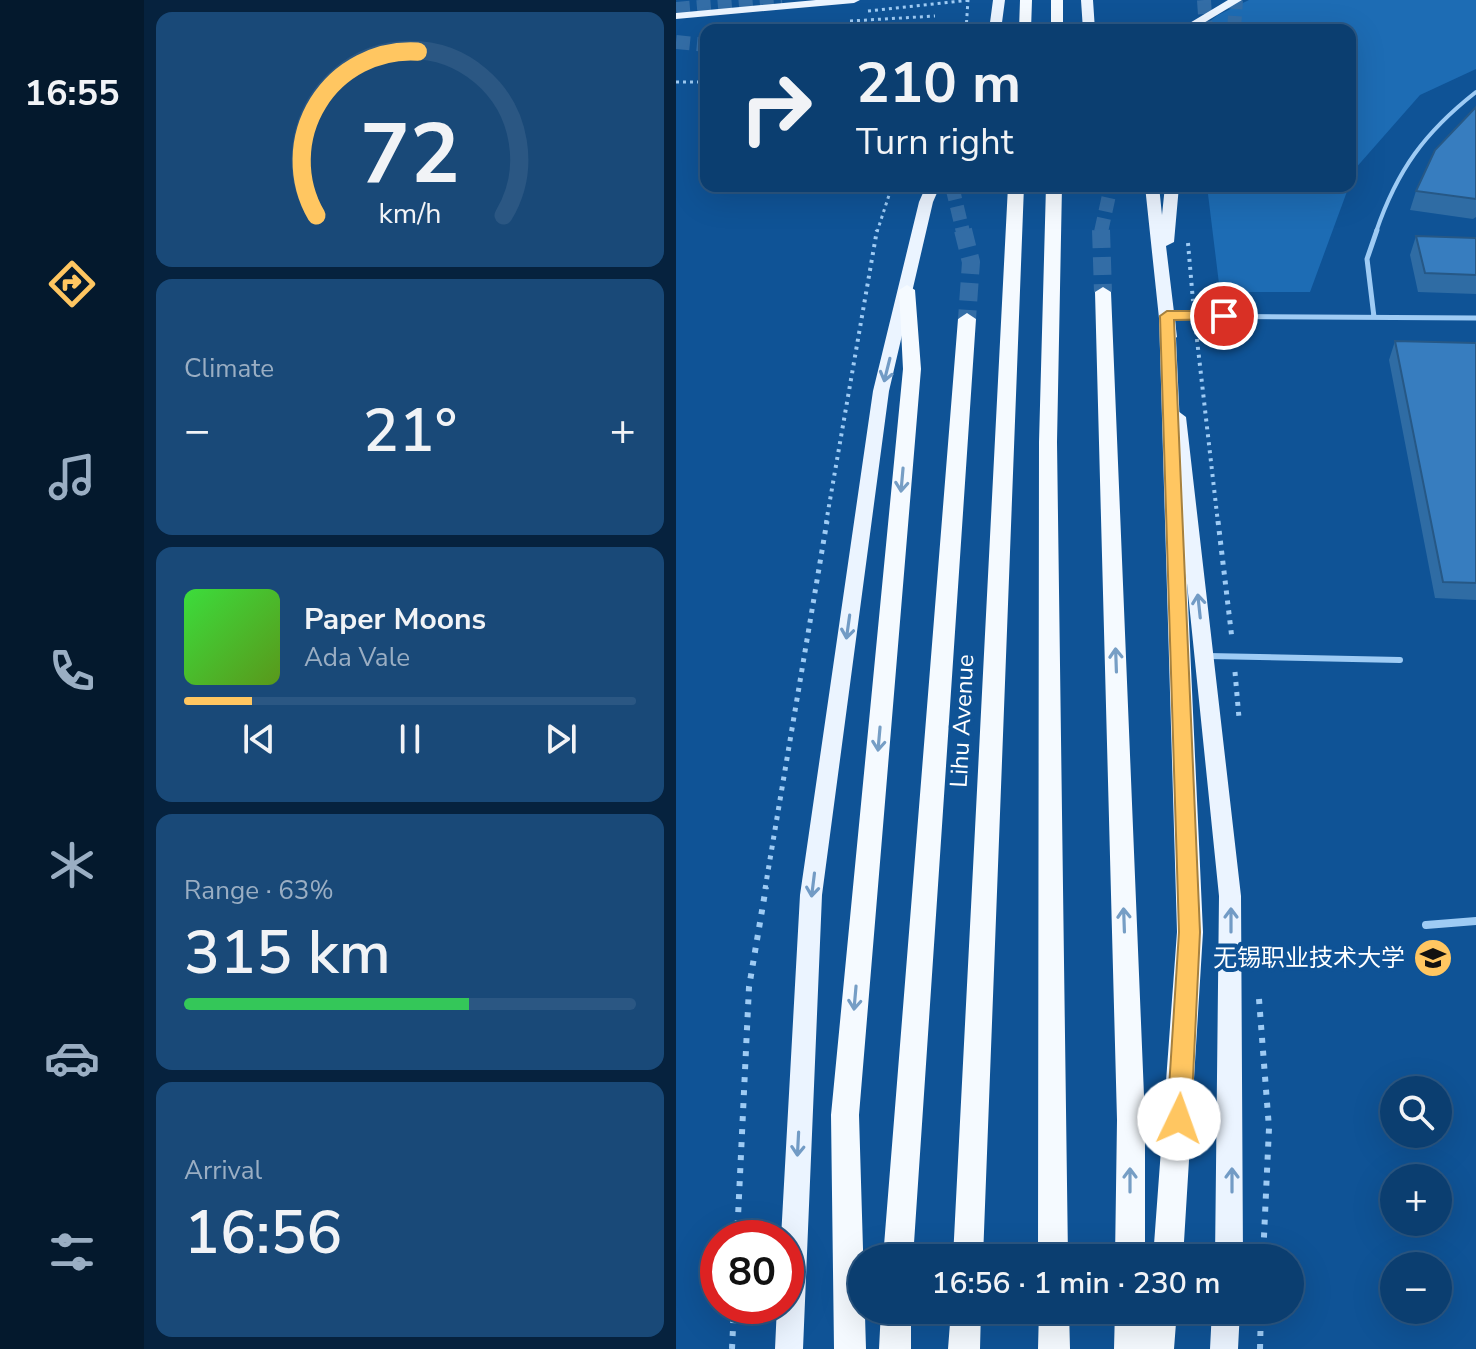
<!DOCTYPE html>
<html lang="en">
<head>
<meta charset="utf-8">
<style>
  body { margin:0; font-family:"Nunito Sans","Noto Sans SC",sans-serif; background:#194978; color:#f1f3f6; height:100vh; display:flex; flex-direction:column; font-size:30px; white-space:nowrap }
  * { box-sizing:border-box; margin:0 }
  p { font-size:26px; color:#9aaec3 }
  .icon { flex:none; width:44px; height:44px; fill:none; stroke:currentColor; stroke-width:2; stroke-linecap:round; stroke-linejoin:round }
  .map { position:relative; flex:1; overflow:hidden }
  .panel { display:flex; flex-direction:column; gap:12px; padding:12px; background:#06223e; width:532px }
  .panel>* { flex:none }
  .top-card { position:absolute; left:24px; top:24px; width:656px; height:168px; border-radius:16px; box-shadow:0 8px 32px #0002,0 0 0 2px #2b5783; background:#0b3e70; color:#f1f3f6; overflow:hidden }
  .fabs { position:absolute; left:704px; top:1076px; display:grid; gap:16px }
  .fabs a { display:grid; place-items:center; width:72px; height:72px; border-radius:50%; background:#0b3e70; box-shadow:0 8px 32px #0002,0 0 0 2px #2b5783; font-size:40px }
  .speed { position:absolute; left:24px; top:1220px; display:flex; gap:16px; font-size:40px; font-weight:700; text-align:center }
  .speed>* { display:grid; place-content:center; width:104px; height:104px; border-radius:50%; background:#0b3e70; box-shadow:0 8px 32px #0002,0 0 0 2px #2b5783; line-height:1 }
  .speed .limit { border:12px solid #d22; background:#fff; color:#111 }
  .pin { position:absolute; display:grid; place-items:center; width:68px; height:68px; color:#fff; margin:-34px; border:4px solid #fff; border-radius:50%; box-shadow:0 2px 8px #0007 }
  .me { position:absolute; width:88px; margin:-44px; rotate:3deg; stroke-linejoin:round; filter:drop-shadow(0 0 6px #0008) }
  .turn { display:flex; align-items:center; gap:28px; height:168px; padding:0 24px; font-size:36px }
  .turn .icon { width:104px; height:104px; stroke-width:2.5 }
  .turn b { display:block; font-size:56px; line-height:68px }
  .big { font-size:60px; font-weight:600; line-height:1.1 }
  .panel .card { flex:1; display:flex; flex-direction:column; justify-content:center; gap:12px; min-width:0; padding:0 28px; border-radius:16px; background:#194978 }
  .panel .dial { align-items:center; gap:0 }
  .dial svg { height:208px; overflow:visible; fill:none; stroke:#2b5783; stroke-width:7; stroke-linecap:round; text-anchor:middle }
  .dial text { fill:#f1f3f6; stroke:none }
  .song { display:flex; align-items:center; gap:24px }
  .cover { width:96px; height:96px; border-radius:12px; background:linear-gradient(135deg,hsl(120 70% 55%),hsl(90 70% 35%)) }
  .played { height:8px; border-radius:4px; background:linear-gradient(90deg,#ffc661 15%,#2b5783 15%) }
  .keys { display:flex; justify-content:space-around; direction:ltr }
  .heat { display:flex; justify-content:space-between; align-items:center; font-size:44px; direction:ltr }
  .charge { height:12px; border-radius:6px; background:linear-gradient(90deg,#34c759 63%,#2b5783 0) }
  .trip { position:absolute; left:172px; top:1244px; width:456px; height:80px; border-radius:40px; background:#0b3e70; box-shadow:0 8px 32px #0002,0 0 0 2px #2b5783; font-weight:600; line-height:80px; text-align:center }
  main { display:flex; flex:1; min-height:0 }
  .tabs { display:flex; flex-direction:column; width:144px; justify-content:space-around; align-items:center; background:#04192d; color:#9aaec3 }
  .tabs .icon { width:56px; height:56px }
  .tabs .active { color:#ffc661 }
  .tabs b { font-size:36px; color:#f1f3f6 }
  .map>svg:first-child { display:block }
  .green { fill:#1d6cb4 }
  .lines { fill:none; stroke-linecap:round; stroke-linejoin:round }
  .trunk-tunnel-far1 { stroke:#336da6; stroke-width:14; stroke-dasharray:14 7; stroke-linecap:butt }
  .trunk-tunnel { stroke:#336da6; stroke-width:18; stroke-dasharray:18 9; stroke-linecap:butt }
  .path-far3 { stroke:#9ecbf4; stroke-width:3; stroke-dasharray:3 4; stroke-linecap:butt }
  .path-far2 { stroke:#9ecbf4; stroke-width:4; stroke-dasharray:3 5; stroke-linecap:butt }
  .path-far1 { stroke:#9ecbf4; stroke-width:5; stroke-dasharray:4 6; stroke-linecap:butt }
  .path { stroke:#9ecbf4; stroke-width:6; stroke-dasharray:5 8; stroke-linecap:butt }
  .service-far3 { stroke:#9ecbf4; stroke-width:4 }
  .service-far2 { stroke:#9ecbf4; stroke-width:5 }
  .service-far1 { stroke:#9ecbf4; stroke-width:6 }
  .service { stroke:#9ecbf4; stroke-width:8 }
  .primary { fill:#ebf4ff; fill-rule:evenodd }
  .trunk { fill:#f5faff; fill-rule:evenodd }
  .wall { fill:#2f6ca4 }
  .building { fill:#377dbf; stroke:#265886; stroke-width:2 }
  .oneway { stroke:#729bc5 }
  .oneway2 { stroke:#769ec5 }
  .route { fill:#ffc661; stroke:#a6813f; stroke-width:2 }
  .labels { text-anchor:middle; stroke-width:8; stroke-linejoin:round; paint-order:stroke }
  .street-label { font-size:24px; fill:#fff; stroke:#0f5396 }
  .poi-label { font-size:24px; fill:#fff; stroke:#0f5396; text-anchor:end }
</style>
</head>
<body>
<main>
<nav class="tabs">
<b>16:55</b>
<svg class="icon active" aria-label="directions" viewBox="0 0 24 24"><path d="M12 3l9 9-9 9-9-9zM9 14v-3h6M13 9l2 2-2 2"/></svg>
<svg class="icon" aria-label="music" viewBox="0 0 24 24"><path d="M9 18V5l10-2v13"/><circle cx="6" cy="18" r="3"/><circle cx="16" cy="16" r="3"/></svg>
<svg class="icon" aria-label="phone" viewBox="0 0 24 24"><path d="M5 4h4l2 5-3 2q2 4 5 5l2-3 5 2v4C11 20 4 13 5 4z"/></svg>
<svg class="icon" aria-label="climate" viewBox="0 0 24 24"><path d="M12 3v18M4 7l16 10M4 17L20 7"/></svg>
<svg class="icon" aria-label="car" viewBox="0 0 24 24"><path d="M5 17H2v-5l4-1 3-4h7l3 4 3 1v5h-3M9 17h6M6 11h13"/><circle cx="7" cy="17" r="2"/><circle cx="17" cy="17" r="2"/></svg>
<svg class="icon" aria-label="filters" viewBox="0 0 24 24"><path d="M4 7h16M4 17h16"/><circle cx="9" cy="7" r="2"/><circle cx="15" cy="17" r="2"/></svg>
</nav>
<section class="panel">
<div class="card dial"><svg viewBox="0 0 100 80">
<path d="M14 69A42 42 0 1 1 86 69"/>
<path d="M14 69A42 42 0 0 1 53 6" stroke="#ffc661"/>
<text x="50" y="56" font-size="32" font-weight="700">72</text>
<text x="50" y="72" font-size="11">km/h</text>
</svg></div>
<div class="card"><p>Climate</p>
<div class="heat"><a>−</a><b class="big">21°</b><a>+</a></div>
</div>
<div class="card">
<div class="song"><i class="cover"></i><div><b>Paper Moons</b><p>Ada Vale</p></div></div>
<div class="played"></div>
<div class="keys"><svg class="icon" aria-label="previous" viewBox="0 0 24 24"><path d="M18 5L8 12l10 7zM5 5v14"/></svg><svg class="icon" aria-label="pause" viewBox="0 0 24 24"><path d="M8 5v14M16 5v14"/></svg><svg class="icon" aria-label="next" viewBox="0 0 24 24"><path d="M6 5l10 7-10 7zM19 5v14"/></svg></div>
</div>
<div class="card"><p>Range · 63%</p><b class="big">315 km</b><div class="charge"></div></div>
<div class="card"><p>Arrival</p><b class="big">16:56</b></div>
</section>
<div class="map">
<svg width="800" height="1349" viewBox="0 0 800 1349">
  <rect width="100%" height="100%" fill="#0f5396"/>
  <path class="green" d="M573,0H800V69L744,95L678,170L674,182V30H522L542,15Z
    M531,186H673L634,292H544Z"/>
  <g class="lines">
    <path class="trunk-tunnel-far1" d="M528,0L530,30
      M0,9L106,0
      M558,30L560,0
      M0,42L30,45
      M276,186L287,232
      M425,232L435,186"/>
    <path class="trunk-tunnel" d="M287,230L295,262L291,319
      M425,230L427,292"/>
    <path class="path-far3" d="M192,11L295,0
      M174,21L259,16
      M290,30L292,0
      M0,82H30
      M201,232L216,186"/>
    <path class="path-far2" d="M512,243L517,301
      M520,331L542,523
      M150,523L201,230"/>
    <path class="path-far1" d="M542,521L556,639
      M559,672L563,718
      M89,889L151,521"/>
    <path class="path" d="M583,999L593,1128L587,1258
      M61,1238L73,987L90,887
      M56,1349L58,1306
      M584,1349L585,1310"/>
    <path class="service-far3" d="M700,232C721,170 749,132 800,92"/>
    <path class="service-far2" d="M492,316L800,318
      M698,317L691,259L701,230"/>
    <path class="service-far1" d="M532,656L724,660"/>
    <path class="service" d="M750,925L800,921"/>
    <path class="primary" d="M140,0H184L178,3L0,19V13Z
      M317,0H329L325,30H313Z
      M405,0H417L419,30H407Z
      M552,0H566L516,30H502Z
      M250,186H264L257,202L213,391L146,895L127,1349H99L101,1306H110V1238H105L124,895L197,391L243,202Z
      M469,186H483L486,215L489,186H503L498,242L490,246L501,337L493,342L485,337Z
      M502,411L510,417L565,896L567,1258H539L543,896L494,417Z
      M536,1310H564L562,1349H534Z"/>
    <path class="trunk" d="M344,0H356L355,30H343Z
      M375,0H387V30H375Z
      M332,186H348L307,1258H277Z
      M370,186H386L381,442L392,1258H362L363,442Z
      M231,285L239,290L245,369L183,1115L190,1349H158L155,1115L227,369L223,290Z
      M427,287L435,292L469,1120V1258H439L441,1120L419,292Z
      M491,310L499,316L527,932L507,1258H477L501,932L483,316Z
      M291,313L300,319L237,1258H207L282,319Z
      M205,1310H235V1349H203Z
      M275,1310H305L304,1349H272Z
      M363,1310H393L394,1349H362Z
      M439,1310H469L470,1319L471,1310H501L498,1349H438Z"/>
  </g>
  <path class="wall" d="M800,107V217L797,219L734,210L740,191Z
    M740,236L800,238V294L742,292L734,255Z
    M719,341L800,343V600L759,598L713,360Z"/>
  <path class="building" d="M800,107V199L740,191L759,150Z
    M740,236L800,238V275L749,273Z
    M719,341L800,343V583L767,582Z"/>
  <defs><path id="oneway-shaft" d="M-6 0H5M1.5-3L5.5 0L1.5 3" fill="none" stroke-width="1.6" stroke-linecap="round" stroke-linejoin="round" transform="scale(2)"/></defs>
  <g class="oneway">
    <use href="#oneway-shaft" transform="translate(211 370) rotate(104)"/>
    <use href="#oneway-shaft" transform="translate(523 606) rotate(-96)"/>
    <use href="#oneway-shaft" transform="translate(172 627) rotate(98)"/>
    <use href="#oneway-shaft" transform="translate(137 885) rotate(97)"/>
    <use href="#oneway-shaft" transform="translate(555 920) rotate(-90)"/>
    <use href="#oneway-shaft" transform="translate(122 1144) rotate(93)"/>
    <use href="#oneway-shaft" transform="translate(556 1180) rotate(-90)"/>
  </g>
  <g class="oneway2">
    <use href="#oneway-shaft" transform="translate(226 480) rotate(95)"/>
    <use href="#oneway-shaft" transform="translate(440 660) rotate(-92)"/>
    <use href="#oneway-shaft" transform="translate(203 739) rotate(95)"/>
    <use href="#oneway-shaft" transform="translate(448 920) rotate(-92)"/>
    <use href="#oneway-shaft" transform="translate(179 998) rotate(95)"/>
    <use href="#oneway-shaft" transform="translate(454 1180) rotate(-90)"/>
  </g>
  <path class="route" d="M548,311L555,316L553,319L498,320L524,932L515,1119L511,1127L503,1131L495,1127L491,1119L503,932L484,316L491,311Z"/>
  <defs>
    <g id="university-disc" transform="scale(2)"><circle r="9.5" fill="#ffc661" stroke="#0f5396"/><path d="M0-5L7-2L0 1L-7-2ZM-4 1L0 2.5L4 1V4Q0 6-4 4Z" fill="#111"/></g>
  </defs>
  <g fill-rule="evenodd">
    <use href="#university-disc" x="757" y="958"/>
  </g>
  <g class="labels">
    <g class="street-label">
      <text transform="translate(286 721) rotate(-87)" y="8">Lihu Avenue</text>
    </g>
    <g class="poi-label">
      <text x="729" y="966">无锡职业技术大学</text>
    </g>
  </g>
</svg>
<div class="fabs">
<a><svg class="icon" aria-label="search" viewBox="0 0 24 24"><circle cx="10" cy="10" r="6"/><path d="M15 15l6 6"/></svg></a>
<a>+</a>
<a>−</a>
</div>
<div class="speed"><div class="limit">80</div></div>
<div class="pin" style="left:548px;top:316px;background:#d93025"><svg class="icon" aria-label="arrive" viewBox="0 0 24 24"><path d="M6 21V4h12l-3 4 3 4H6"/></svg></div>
<svg class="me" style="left:503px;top:1119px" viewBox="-20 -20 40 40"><circle r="19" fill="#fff"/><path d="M0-13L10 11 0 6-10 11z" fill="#ffc661"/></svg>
<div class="trip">16:56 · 1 min · 230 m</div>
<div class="top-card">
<div class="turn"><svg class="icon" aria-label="right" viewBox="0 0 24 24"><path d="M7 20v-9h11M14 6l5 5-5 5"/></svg><div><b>210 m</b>Turn right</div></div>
</div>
</div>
</main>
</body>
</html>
